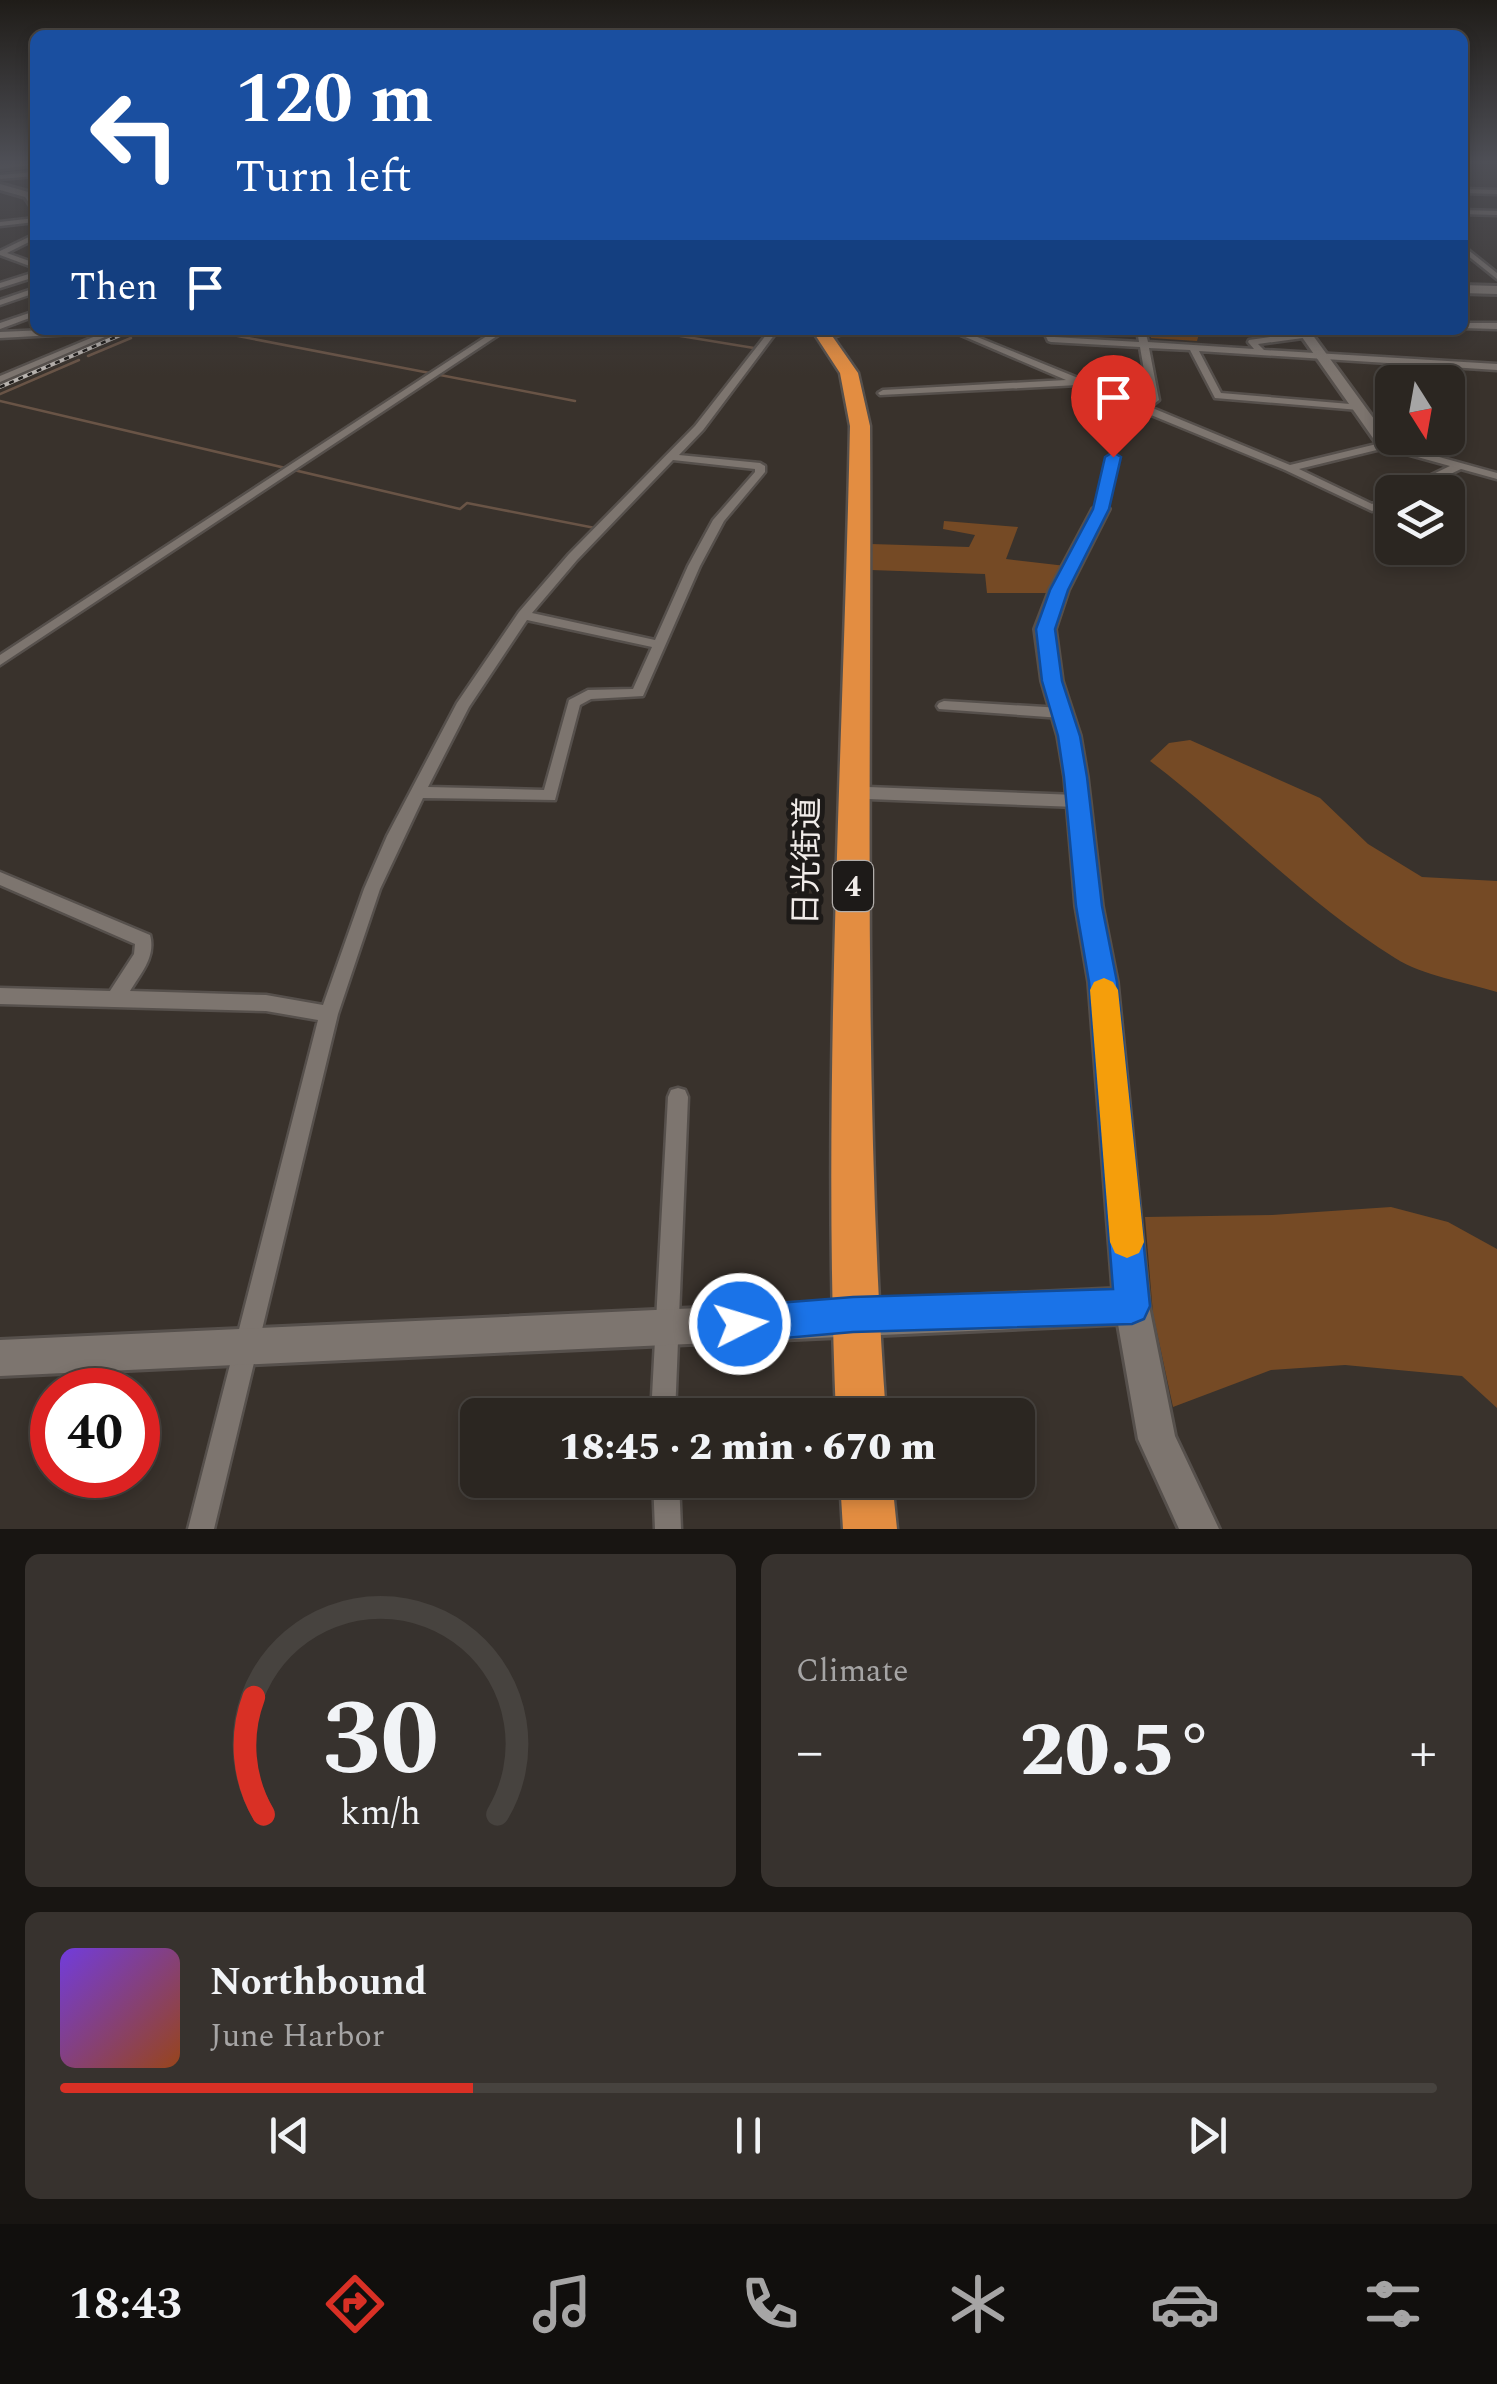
<!DOCTYPE html>
<html lang="en">
<head>
<meta charset="utf-8">
<style>
  body { margin:0; font-family:Spectral,"Noto Sans JP",serif; background:#37322e; color:#f1f3f6; height:100vh; display:flex; flex-direction:column; font-size:38px; white-space:nowrap }
  * { box-sizing:border-box; margin:0 }
  p { font-size:32px; color:#a6a5a5 }
  .icon { flex:none; width:55px; height:55px; fill:none; stroke:currentColor; stroke-width:2; stroke-linecap:round; stroke-linejoin:round }
  .map { position:relative; height:1529px; overflow:hidden }
  .drawer { display:flex; flex-direction:column; gap:25px; padding:25px; background:#181512; flex:1 }
  .drawer>* { flex:none }
  .guide { position:absolute; left:30px; top:30px; width:1438px; height:305px; border-radius:15px; box-shadow:0 5px 15px #0003,0 0 0 2px #47433f; background:#1a4fa0; color:#fff; overflow:hidden }
  .needle { width:65px; rotate:169deg }
  .fabs { position:absolute; left:1375px; top:365px; display:grid; gap:20px }
  .fabs a { display:grid; place-items:center; width:90px; height:90px; border-radius:15px; background:#2b2621; box-shadow:0 5px 15px #0003,0 0 0 2px #47433f; font-size:50px }
  .speed { position:absolute; left:30px; top:1368px; display:flex; gap:20px; font-size:50px; font-weight:700; text-align:center }
  .speed>* { display:grid; place-content:center; width:130px; height:130px; border-radius:50%; background:#2b2621; box-shadow:0 5px 15px #0003,0 0 0 2px #47433f; line-height:1 }
  .speed .limit { border:15px solid #d22; background:#fff; color:#111 }
  .pin { position:absolute; display:grid; place-items:center; width:85px; height:85px; color:#fff; margin:-102px -42px; border-radius:50% 50% 50% 0; rotate:-45deg; box-shadow:0 0 10px #0007 }
  .pin .icon { rotate:45deg }
  .me { position:absolute; width:110px; margin:-55px; rotate:85deg; stroke-linejoin:round; filter:drop-shadow(0 0 8px #0008) }
  .turn { display:flex; align-items:center; gap:35px; height:210px; padding:0 40px; font-size:45px }
  .turn .icon { width:130px; height:130px; stroke-width:2.5 }
  .turn b { display:block; font-size:70px; line-height:85px }
  .then { display:flex; align-items:center; height:95px; padding:0 40px; background:#0003; gap:20px; font-size:38px }
  .big { font-size:75px; font-weight:800; line-height:1.1 }
  .drawer .card { flex:1; display:flex; flex-direction:column; justify-content:center; gap:15px; min-width:0; padding:0 35px; border-radius:15px; background:#37322e }
  .drawer .dial { align-items:center; gap:0 }
  .dial svg { height:260px; overflow:visible; fill:none; stroke:#47433f; stroke-width:7; stroke-linecap:round; text-anchor:middle }
  .dial text { fill:#f1f3f6; stroke:none }
  .song { display:flex; align-items:center; gap:30px }
  .cover { width:120px; height:120px; border-radius:15px; background:linear-gradient(135deg,hsl(260 70% 55%),hsl(20 70% 35%)) }
  .played { height:10px; border-radius:5px; background:linear-gradient(90deg,#d93025 30%,#47433f 30%) }
  .keys { display:flex; justify-content:space-around; direction:ltr }
  .heat { display:flex; justify-content:space-between; align-items:center; font-size:55px; direction:ltr }
  .drawer .tiles { flex:1; display:grid; gap:25px; grid-template-columns:1fr 1fr }
  .card:last-child { grid-column:span 2 }
  .trip { position:absolute; left:460px; top:1398px; width:575px; height:100px; border-radius:15px; background:#2b2621; box-shadow:0 5px 15px #0003,0 0 0 2px #47433f; font-weight:800; line-height:100px; text-align:center }
  .menu { display:flex; height:160px; justify-content:space-around; align-items:center; background:#110f0d; color:#a6a5a5 }
  .menu .icon { width:70px; height:70px }
  .menu .selected { color:#d93025 }
  .menu b { font-size:45px; color:#f1f3f6 }
  .map>svg:first-child { display:block }
  .green { fill:#754a25 }
  .lines { fill:none; stroke-linecap:round; stroke-linejoin:round }
  .stream { stroke:#695446; stroke-width:2.5 }
  .street-casing { stroke:#56504c; stroke-width:5 }
  .secondary-casing { stroke:#56504c; stroke-width:6 }
  .highway-casing { stroke:#56504c; stroke-width:5 }
  .street { fill:#7d756f; fill-rule:evenodd }
  .secondary { fill:#7d756f; fill-rule:evenodd }
  .highway { fill:#e38d41; fill-rule:evenodd }
  .rail-casing { stroke:#b7b2ae; stroke-width:4 }
  .rail { stroke:#1d1a18; stroke-width:2.5; stroke-dasharray:5; stroke-linecap:butt }
  .wall { fill:#78471a }
  .route { fill:#1a73e8; stroke:#114b97; stroke-width:2.5 }
  .slow { fill:#f59e0b }
  .labels { text-anchor:middle; stroke-width:10; stroke-linejoin:round; paint-order:stroke }
  .shield { fill:#1d1a18; stroke:#b1adaa; stroke-width:2.5 }
  .shield-label { font-size:30px; font-weight:bold; fill:#f1ece9 }
  .street-label { font-size:32px; fill:#f1ece9; stroke:#1d1a18 }
</style>
</head>
<body>
<div class="map">
<svg width="1497" height="1529" viewBox="0 0 1497 1529">
  <rect width="100%" height="100%" fill="#39322c"/>
  <path class="green" d="M944,521L1018,527L1006,559L1066,566L1051,593H987L985,574L871,570V544L969,547L975,535L943,529Z
    M1190,740L1320,798L1368,844L1422,877L1497,881V992C1465,982 1423,976 1395,958C1305,902 1233,824 1150,761L1169,743Z
    M1391,1207L1448,1222L1497,1249V1408L1462,1376L1345,1365L1271,1370L1173,1407L1153,1314L1145,1217L1272,1215Z"/>
  <g class="lines">
    <path class="stream" d="M644,330L754,348
      M217,332L575,401
      M88,356L131,338
      M0,394L79,360
      M0,401L460,509L467,503L595,528"/>
    <g class="street-casing">
      <path id="street" d="M35,172V176L0,179V175Z
        M1462,189L1497,190V194L1462,193Z
        M1462,210L1497,211V215L1462,214Z
        M35,218V222L0,226V222Z
        M35,234V239L7,253L35,263V268L0,255V251Z
        M1462,245L1497,273V279L1462,251Z
        M35,272V277L0,288V283Z
        M35,288V293L0,305V300Z
        M35,311V316L0,329V323Z
        M1462,323H1497V329L1462,328Z
        M45,330H95L91,333L0,338V332Z
        M110,330H121L0,382V376Z
        M496,330H506L0,665V655Z
        M770,330H778L703,430L679,455L760,463L765,466V472L724,521L700,566L643,696L591,699L580,705L555,800L423,798L380,889L338,1014L214,1529H188L318,1020L266,1011L0,1004V988L110,991L134,954L135,944L0,885V872L150,935C156,957 141,973 130,991L266,995L323,1005L364,889L387,836L457,703L519,612L569,554L695,426ZM673,460L755,469V472L713,520L688,566L655,640L532,613L577,560ZM527,620L652,647L633,689L588,690L569,700L544,790L428,787L469,707Z
        M949,330H960L1142,404L1149,399L1140,347L1051,342L1048,341L1043,330H1051L1054,337L1139,342L1137,330H1145L1148,342L1254,349L1248,342L1249,340L1307,332L1310,333V337L1258,344L1264,350L1497,364V370L1199,351L1221,393L1362,405V409L1359,410L1215,398L1190,350L1149,348L1159,400L1150,407L1290,465L1385,442L1497,473V479L1461,469L1412,492H1399L1400,490L1450,466L1385,448L1299,469L1372,504L1392,495V502L1372,511L1285,470L1078,385L880,395L878,393L883,390L1066,380Z
        M1113,454L1118,457L1107,509L1101,512L1095,509L1108,457Z
        M944,701L1062,708L1069,713L1062,718L939,709L937,706L939,703Z
        M868,787L1077,795L1082,797L1085,801L1082,805L1077,807L868,799L860,793Z
        M678,1088L685,1090L688,1097L675,1415H651L668,1097L671,1090Z
        M653,1480H679L681,1529H655Z"/>
    </g>
    <g class="secondary-casing">
      <path id="secondary" d="M35,162L32,165L0,169V163Z
        M0,184L32,193L35,212L25,197L0,190Z
        M1462,285L1497,286V294L1462,293Z
        M832,330H851L825,340L819,336Z
        M1297,330H1309L1393,445L1390,448H1380Z
        M1101,504L1109,509L1068,590L1055,629L1062,681L1080,736L1087,777L1102,906L1117,982L1149,1306L1175,1436L1219,1529H1179L1138,1439L1118,1324L0,1376V1340L1113,1289L1089,982L1076,906L1065,777L1058,736L1042,681L1035,629L1050,590L1093,509Z"/>
    </g>
    <g class="highway-casing">
      <path id="highway" d="M812,330H828L858,373L870,426C872,756 862,1086 886,1415H836C822,1085 843,756 850,426L840,373Z
        M840,1480H892L897,1529H843Z"/>
    </g>
    <use href="#street" class="street"/>
    <use href="#secondary" class="secondary"/>
    <use href="#highway" class="highway"/>
    <g class="rail-casing">
      <path id="rail" d="M0,387L132,330"/>
    </g>
    <use href="#rail" class="rail"/>
  </g>
  <path class="wall" d="M1151,330H1200L1197,341L1151,338Z"/>
  <linearGradient id="sky" x2="0" y2="1"><stop stop-color="#1f1c18"/><stop offset="0.43" stop-color="#4e4f56"/><stop offset="1" stop-color="#4e4f56" stop-opacity="0"/></linearGradient>
  <rect width="1497" height="376" fill="url(#sky)"/>
  <path class="route" d="M1113,452L1121,457L1109,509L1068,590L1055,629L1062,681L1080,736L1087,777L1102,906L1117,982L1150,1306L1144,1319L1132,1324L853,1332L740,1342L727,1336L722,1324L727,1311L740,1306L853,1297L1113,1289L1089,982L1076,906L1064,777L1058,736L1042,681L1036,629L1050,590L1093,509L1105,457Z"/>
  <path class="slow" d="M1104,978L1113,982L1118,990L1144,1242L1139,1253L1127,1258L1115,1253L1110,1242L1090,990L1094,982Z"/>
  <g class="labels">
    <rect class="shield" x="833" y="861" width="40" height="50" rx="8"/>
    <g class="shield-label">
      <text x="853" y="896">4</text>
    </g>
    <g class="street-label">
      <text transform="translate(806 861) rotate(-89)" y="11">日光街道</text>
    </g>
  </g>
</svg>
<div class="fabs">
<a><svg class="needle" viewBox="-14 -14 28 28"><path d="M0-13l5 13h-10z" fill="#e53935"/><path d="M0 13l5-13h-10z" fill="#a6a5a5"/></svg></a>
<a><svg class="icon" aria-label="layers" viewBox="0 0 24 24"><path d="M12 4l9 5-9 5-9-5zM3 14l9 5 9-5"/></svg></a>
</div>
<div class="speed"><div class="limit">40</div></div>
<div class="pin" style="left:1113px;top:457px;background:#d93025"><svg class="icon" aria-label="arrive" viewBox="0 0 24 24"><path d="M6 21V4h12l-3 4 3 4H6"/></svg></div>
<svg class="me" style="left:740px;top:1324px" viewBox="-20 -20 40 40"><circle r="17" fill="#1a73e8" stroke="#fff" stroke-width="3"/><path d="M0-11L8 9 0 5-8 9z" fill="#fff"/></svg>
<div class="trip">18:45 · 2 min · 670 m</div>
<div class="guide">
<div class="turn"><svg class="icon" aria-label="left" viewBox="0 0 24 24"><path d="M17 20v-9H6M10 6l-5 5 5 5"/></svg><div><b>120 m</b>Turn left</div></div>
<div class="then">Then<svg class="icon" aria-label="arrive" viewBox="0 0 24 24"><path d="M6 21V4h12l-3 4 3 4H6"/></svg></div>
</div>
</div>
<section class="drawer">
<div class="tiles">
<div class="card dial"><svg viewBox="0 0 100 80">
<path d="M14 69A42 42 0 1 1 86 69"/>
<path d="M14 69A42 42 0 0 1 11 33" stroke="#d93025"/>
<text x="50" y="56" font-size="32" font-weight="700">30</text>
<text x="50" y="72" font-size="11">km/h</text>
</svg></div>
<div class="card"><p>Climate</p>
<div class="heat"><a>−</a><b class="big">20.5°</b><a>+</a></div>
</div>
<div class="card">
<div class="song"><i class="cover"></i><div><b>Northbound</b><p>June Harbor</p></div></div>
<div class="played"></div>
<div class="keys"><svg class="icon" aria-label="previous" viewBox="0 0 24 24"><path d="M18 5L8 12l10 7zM5 5v14"/></svg><svg class="icon" aria-label="pause" viewBox="0 0 24 24"><path d="M8 5v14M16 5v14"/></svg><svg class="icon" aria-label="next" viewBox="0 0 24 24"><path d="M6 5l10 7-10 7zM19 5v14"/></svg></div>
</div>
</div>
</section>
<nav class="menu">
<b>18:43</b>
<svg class="icon selected" aria-label="directions" viewBox="0 0 24 24"><path d="M12 3l9 9-9 9-9-9zM9 14v-3h6M13 9l2 2-2 2"/></svg>
<svg class="icon" aria-label="music" viewBox="0 0 24 24"><path d="M9 18V5l10-2v13"/><circle cx="6" cy="18" r="3"/><circle cx="16" cy="16" r="3"/></svg>
<svg class="icon" aria-label="phone" viewBox="0 0 24 24"><path d="M5 4h4l2 5-3 2q2 4 5 5l2-3 5 2v4C11 20 4 13 5 4z"/></svg>
<svg class="icon" aria-label="climate" viewBox="0 0 24 24"><path d="M12 3v18M4 7l16 10M4 17L20 7"/></svg>
<svg class="icon" aria-label="car" viewBox="0 0 24 24"><path d="M5 17H2v-5l4-1 3-4h7l3 4 3 1v5h-3M9 17h6M6 11h13"/><circle cx="7" cy="17" r="2"/><circle cx="17" cy="17" r="2"/></svg>
<svg class="icon" aria-label="filters" viewBox="0 0 24 24"><path d="M4 7h16M4 17h16"/><circle cx="9" cy="7" r="2"/><circle cx="15" cy="17" r="2"/></svg>
</nav>
</body>
</html>
